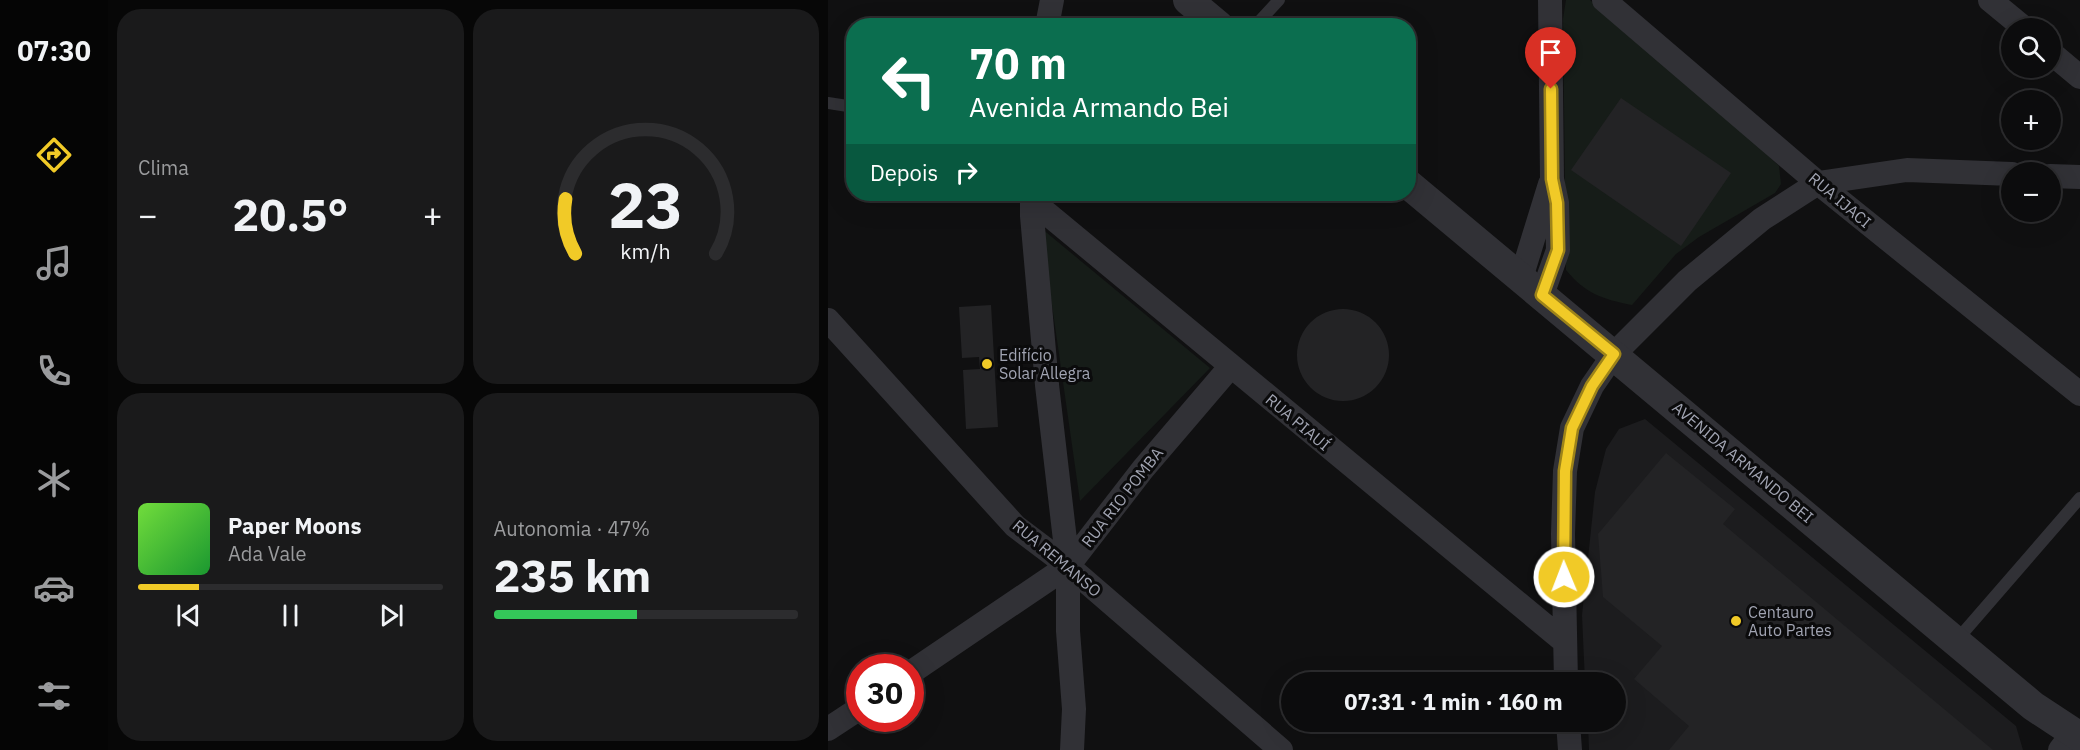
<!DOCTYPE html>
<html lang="pt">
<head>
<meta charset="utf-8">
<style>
  body { margin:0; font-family:"IBM Plex Sans",sans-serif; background:#1a1a1b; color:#f1f3f6; height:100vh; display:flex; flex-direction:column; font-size:22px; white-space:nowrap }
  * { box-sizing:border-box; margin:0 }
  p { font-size:20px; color:#9a9b9d }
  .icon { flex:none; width:33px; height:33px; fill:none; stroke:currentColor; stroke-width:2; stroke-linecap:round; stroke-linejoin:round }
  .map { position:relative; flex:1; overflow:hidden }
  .panel { display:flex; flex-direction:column; gap:9px; padding:9px; background:#070707; width:720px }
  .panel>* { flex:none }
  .top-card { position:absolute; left:18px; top:18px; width:570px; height:183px; border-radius:24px; box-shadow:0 6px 24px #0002,0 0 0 2px #2c2c2e; background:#0b6e4f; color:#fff; overflow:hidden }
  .buttons { position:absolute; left:1173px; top:18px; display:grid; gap:12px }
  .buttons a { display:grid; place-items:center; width:60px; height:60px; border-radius:50%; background:#0c0c0d; box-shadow:0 6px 24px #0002,0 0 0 2px #2c2c2e; font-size:30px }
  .speed { position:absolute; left:18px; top:654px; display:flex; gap:12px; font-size:30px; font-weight:700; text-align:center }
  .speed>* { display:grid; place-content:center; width:78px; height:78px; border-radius:50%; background:#0c0c0d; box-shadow:0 6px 24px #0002,0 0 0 2px #2c2c2e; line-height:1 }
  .speed .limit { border:9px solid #d22; background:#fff; color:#111 }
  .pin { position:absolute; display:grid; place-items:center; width:51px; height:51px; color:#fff; margin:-62px -26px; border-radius:50% 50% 50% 0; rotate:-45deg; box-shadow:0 0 6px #0007 }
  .pin .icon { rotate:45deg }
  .me { position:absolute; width:66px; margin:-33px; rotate:359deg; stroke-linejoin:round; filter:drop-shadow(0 0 4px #0008) }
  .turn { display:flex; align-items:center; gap:21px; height:126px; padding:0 24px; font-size:27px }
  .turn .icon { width:78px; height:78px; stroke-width:2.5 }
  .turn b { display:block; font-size:42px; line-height:51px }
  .then { display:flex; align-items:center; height:57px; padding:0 24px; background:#0003; gap:12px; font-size:22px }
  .big { font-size:45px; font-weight:700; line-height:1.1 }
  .panel .tile { flex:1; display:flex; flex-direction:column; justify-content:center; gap:9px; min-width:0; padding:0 21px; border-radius:24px; background:#1a1a1b }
  .panel .dial { align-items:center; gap:0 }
  .dial svg { height:156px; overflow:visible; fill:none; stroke:#2c2c2e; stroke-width:7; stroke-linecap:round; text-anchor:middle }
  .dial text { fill:#f1f3f6; stroke:none }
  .song { display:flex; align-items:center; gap:18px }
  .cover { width:72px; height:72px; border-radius:9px; background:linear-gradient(135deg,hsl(100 70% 55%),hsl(130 70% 35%)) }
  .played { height:6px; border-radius:3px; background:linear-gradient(90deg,#f1ca27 20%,#2c2c2e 20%) }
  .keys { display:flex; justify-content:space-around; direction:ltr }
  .heat { display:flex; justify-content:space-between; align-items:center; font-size:33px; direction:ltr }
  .charge { height:9px; border-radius:4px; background:linear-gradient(90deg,#34c759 47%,#2c2c2e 0) }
  .panel .tiles { flex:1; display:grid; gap:9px; grid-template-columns:repeat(2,1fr) }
  .trip { position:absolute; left:453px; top:672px; width:345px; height:60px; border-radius:30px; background:#0c0c0d; box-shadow:0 6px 24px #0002,0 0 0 2px #2c2c2e; font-weight:700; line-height:60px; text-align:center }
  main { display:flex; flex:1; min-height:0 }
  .tab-bar { display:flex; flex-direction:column; width:108px; justify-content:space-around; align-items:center; background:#050505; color:#9a9b9d }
  .tab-bar .icon { width:42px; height:42px }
  .tab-bar .on { color:#f1ca27 }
  .tab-bar b { font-size:27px; color:#f1f3f6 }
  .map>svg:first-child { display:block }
  .built { fill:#1c1c1e }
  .green { fill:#161c18 }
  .building { fill:#232325 }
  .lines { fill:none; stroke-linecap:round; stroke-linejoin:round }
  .service { stroke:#313136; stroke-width:12 }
  .minor { stroke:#313136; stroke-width:24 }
  .tertiary { stroke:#313136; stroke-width:30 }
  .route-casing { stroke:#9d8319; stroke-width:15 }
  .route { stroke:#f1ca27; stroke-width:10 }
  .poi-dot { fill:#f1ca27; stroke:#0b0b0c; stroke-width:2 }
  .labels { text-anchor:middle; stroke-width:6; stroke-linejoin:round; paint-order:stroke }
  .street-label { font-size:16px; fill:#a1a4b2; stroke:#0b0b0c }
  .poi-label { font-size:16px; fill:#a1a4b2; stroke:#0b0b0c; text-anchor:start }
</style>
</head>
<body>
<main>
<nav class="tab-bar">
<b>07:30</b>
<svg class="icon on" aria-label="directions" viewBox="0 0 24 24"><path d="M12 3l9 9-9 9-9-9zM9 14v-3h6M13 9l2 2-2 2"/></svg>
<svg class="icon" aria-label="music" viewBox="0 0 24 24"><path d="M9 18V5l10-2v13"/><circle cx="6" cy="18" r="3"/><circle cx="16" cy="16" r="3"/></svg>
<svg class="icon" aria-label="phone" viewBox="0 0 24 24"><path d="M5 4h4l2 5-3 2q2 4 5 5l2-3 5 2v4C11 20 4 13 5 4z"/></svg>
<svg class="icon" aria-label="climate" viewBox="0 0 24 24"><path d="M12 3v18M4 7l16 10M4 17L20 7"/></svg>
<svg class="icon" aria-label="car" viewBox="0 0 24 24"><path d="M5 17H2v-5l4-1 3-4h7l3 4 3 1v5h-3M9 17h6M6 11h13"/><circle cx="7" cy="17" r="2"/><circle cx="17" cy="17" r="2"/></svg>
<svg class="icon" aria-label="filters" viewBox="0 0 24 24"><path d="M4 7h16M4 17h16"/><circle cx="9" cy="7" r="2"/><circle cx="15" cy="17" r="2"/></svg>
</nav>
<section class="panel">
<div class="tiles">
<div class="tile"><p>Clima</p>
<div class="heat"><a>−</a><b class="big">20.5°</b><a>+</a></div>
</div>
<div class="tile dial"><svg viewBox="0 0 100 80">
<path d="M14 69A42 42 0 1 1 86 69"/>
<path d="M14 69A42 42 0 0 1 9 41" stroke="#f1ca27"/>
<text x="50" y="56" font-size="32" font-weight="700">23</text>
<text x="50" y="72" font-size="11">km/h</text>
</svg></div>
<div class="tile">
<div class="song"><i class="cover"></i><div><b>Paper Moons</b><p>Ada Vale</p></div></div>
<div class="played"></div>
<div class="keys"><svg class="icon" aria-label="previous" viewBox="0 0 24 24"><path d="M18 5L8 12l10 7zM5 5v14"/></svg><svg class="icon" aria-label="pause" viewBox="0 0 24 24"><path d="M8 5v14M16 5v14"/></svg><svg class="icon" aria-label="next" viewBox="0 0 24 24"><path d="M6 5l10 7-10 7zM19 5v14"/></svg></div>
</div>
<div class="tile"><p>Autonomia · 47%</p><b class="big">235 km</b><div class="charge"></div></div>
</div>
</section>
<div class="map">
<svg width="1252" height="750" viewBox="0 0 1252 750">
  <rect width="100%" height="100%" fill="#101011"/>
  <path class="built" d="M817,419L1188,726L1195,750H761L760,722H788V682H757L754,615L767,492L778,449L791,429Z"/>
  <path class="green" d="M738,0H762L927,143L951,166L953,184L947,193L871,237L848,254L804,305C774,299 758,294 738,270L735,19Z
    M213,228L382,368L252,501Z"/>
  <path class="building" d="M793,98L903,173L853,246L743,170Z
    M163,305L170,427L138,429L135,370L152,369L151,357L134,358L131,307Z
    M469 355a46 46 0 1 1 92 0a46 46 0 1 1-92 0Z
    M838,453L907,509L895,524L1165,750H841L861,726L806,679L834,646L775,597L770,534Z"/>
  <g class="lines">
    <path class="service" d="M427,26L451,0
      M0,103L26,107
      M1128,641L1252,498"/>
    <path class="minor" d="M776,0L990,183L1252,394
      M1162,0L1196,28
      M219,26L224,0
      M1222,52L1252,77
      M1222,176L1252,177
      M204,194V216L219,385L240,566V631L246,709L244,750
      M204,201L737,642
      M693,278L722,184
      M714,295L730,250L729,203L724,179L722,0
      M0,320L187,526L240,566L453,750
      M82,673L240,566L315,469L403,366
      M738,682L735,534L737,471L744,428L764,386L786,354L859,281L934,219L990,183L1079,170L1184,174
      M740,722L742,750
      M0,729L32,708
      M1232,750L1245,733"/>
    <path class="tertiary" d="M360,0L391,26
      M580,184L1205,706L1252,737"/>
  </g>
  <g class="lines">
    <g class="route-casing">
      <path id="route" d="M723,89L724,179L729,203L730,250L714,295L786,354L764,386L744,428L737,471L736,577"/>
    </g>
    <use href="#route" class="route"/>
  </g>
  <g class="poi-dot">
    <circle cx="159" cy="364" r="6"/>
    <circle cx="908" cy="621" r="6"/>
  </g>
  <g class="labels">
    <g class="street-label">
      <text transform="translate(1012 200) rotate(40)" y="6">RUA IJACI</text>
      <text transform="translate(470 422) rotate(40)" y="6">RUA PIAUÍ</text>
      <text transform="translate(915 462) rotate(40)" y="6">AVENIDA ARMANDO BEI</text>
      <text transform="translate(294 497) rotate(-52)" y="6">RUA RIO POMBA</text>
      <text transform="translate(229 558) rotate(40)" y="6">RUA REMANSO</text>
    </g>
    <g class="poi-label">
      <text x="171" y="361">Edifício<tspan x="171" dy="18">Solar Allegra</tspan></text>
      <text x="920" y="618">Centauro<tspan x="920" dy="18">Auto Partes</tspan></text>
    </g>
  </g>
</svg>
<div class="buttons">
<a><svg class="icon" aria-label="search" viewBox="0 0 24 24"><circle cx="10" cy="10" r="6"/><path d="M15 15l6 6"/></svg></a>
<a>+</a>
<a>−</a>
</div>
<div class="speed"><div class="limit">30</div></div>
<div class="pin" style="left:723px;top:89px;background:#d93025"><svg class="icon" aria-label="arrive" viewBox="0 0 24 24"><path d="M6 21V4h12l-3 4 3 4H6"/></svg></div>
<svg class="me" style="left:736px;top:577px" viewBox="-20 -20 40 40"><circle r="17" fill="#f1ca27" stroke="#fff" stroke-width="3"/><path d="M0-11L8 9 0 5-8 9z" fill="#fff"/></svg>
<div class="trip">07:31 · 1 min · 160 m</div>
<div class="top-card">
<div class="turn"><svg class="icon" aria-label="left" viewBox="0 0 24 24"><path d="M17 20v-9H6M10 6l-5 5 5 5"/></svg><div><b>70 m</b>Avenida Armando Bei</div></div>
<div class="then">Depois<svg class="icon" aria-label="right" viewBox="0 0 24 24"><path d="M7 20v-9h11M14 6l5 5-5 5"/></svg></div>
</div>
</div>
</main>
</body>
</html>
